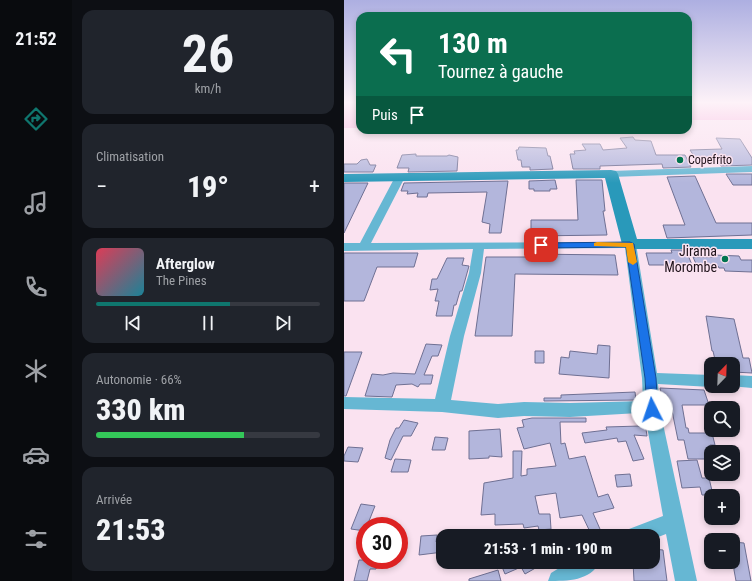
<!DOCTYPE html>
<html lang="fr">
<head>
<meta charset="utf-8">
<style>
  body { margin:0; font-family:"Roboto Condensed",sans-serif; background:#20242c; color:#f1f3f6; height:100vh; display:flex; flex-direction:column; font-size:15px; white-space:nowrap }
  * { box-sizing:border-box; margin:0 }
  p { font-size:13px; color:#9ea1a6 }
  .icon { flex:none; width:22px; height:22px; fill:none; stroke:currentColor; stroke-width:2; stroke-linecap:round; stroke-linejoin:round }
  .map { position:relative; flex:1; overflow:hidden }
  .panel { display:flex; flex-direction:column; gap:10px; padding:10px; background:#0d0f14; width:272px }
  .panel>* { flex:none }
  .banner { position:absolute; left:12px; top:12px; width:336px; height:122px; border-radius:12px; box-shadow:0 2px 6px #0003; background:#0b6e4f; color:#fff; overflow:hidden }
  .needle { width:26px; rotate:23deg }
  .tools { position:absolute; left:360px; top:357px; display:grid; gap:8px }
  .tools a { display:grid; place-items:center; width:36px; height:36px; border-radius:8px; background:#171b24; box-shadow:0 2px 6px #0003; font-size:20px }
  .speed { position:absolute; left:12px; top:517px; display:flex; gap:8px; font-size:20px; font-weight:700; text-align:center }
  .speed>* { display:grid; place-content:center; width:52px; height:52px; border-radius:50%; background:#171b24; box-shadow:0 2px 6px #0003; line-height:1 }
  .speed .limit { border:6px solid #d22; background:#fff; color:#111 }
  .pin { position:absolute; display:grid; place-items:center; width:34px; height:34px; color:#fff; margin:-17px; border-radius:8px; box-shadow:0 2px 6px #0006 }
  .me { position:absolute; width:44px; margin:-22px; rotate:356deg; stroke-linejoin:round; filter:drop-shadow(0 0 3px #0008) }
  .turn { display:flex; align-items:center; gap:14px; height:84px; padding:0 16px; font-size:18px }
  .turn .icon { width:52px; height:52px; stroke-width:2.5 }
  .turn b { display:block; font-size:28px; line-height:34px }
  .then { display:flex; align-items:center; height:38px; padding:0 16px; background:#0003; gap:8px; font-size:15px }
  .big { font-size:30px; font-weight:800; line-height:1.1 }
  .panel .card { flex:1; display:flex; flex-direction:column; justify-content:center; gap:6px; min-width:0; padding:0 14px; border-radius:12px; background:#20242c }
  .panel .dial { align-items:center; gap:0 }
  .dial b { font-size:52px; line-height:1 }
  .song { display:flex; align-items:center; gap:12px }
  .cover { width:48px; height:48px; border-radius:6px; background:linear-gradient(135deg,hsl(350 70% 55%),hsl(190 70% 35%)) }
  .played { height:4px; border-radius:2px; background:linear-gradient(90deg,#0f766e 60%,#363941 60%) }
  .keys { display:flex; justify-content:space-around; direction:ltr }
  .heat { display:flex; justify-content:space-between; align-items:center; font-size:22px; direction:ltr }
  .charge { height:6px; border-radius:3px; background:linear-gradient(90deg,#34c759 66%,#363941 0) }
  .trip { position:absolute; left:92px; top:529px; width:224px; height:40px; border-radius:12px; background:#171b24; box-shadow:0 2px 6px #0003; font-weight:800; line-height:40px; text-align:center }
  main { display:flex; flex:1; min-height:0 }
  .tab-bar { display:flex; flex-direction:column; width:72px; justify-content:space-around; align-items:center; background:#090b0e; color:#9ea1a6 }
  .tab-bar .icon { width:28px; height:28px }
  .tab-bar .selected { color:#0f766e }
  .tab-bar b { font-size:18px; color:#f1f3f6 }
  .map>svg:first-child { display:block }
  .water { fill:#f5a7d7 }
  .building { fill:#b3b6dc; stroke:#6f7093 }
  .lines { fill:none; stroke-linecap:round; stroke-linejoin:round }
  .street { fill:#66b7d3; fill-rule:evenodd }
  .secondary { fill:#2999ba; fill-rule:evenodd }
  .route { fill:#1a73e8; stroke:#114b97 }
  .slow { fill:#f59e0b }
  .poi-dot { fill:#00744f; stroke:#fae2f0; stroke-width:1.5 }
  .labels { text-anchor:middle; stroke-width:3; stroke-linejoin:round; paint-order:stroke }
  .far-poi-label { font-size:12px; fill:#1f121a; stroke:#fae2f0; text-anchor:start }
  .poi-label { font-size:14px; fill:#1f121a; stroke:#fae2f0; text-anchor:end }
</style>
</head>
<body>
<main>
<nav class="tab-bar">
<b>21:52</b>
<svg class="icon selected" aria-label="directions" viewBox="0 0 24 24"><path d="M12 3l9 9-9 9-9-9zM9 14v-3h6M13 9l2 2-2 2"/></svg>
<svg class="icon" aria-label="music" viewBox="0 0 24 24"><path d="M9 18V5l10-2v13"/><circle cx="6" cy="18" r="3"/><circle cx="16" cy="16" r="3"/></svg>
<svg class="icon" aria-label="phone" viewBox="0 0 24 24"><path d="M5 4h4l2 5-3 2q2 4 5 5l2-3 5 2v4C11 20 4 13 5 4z"/></svg>
<svg class="icon" aria-label="climate" viewBox="0 0 24 24"><path d="M12 3v18M4 7l16 10M4 17L20 7"/></svg>
<svg class="icon" aria-label="car" viewBox="0 0 24 24"><path d="M5 17H2v-5l4-1 3-4h7l3 4 3 1v5h-3M9 17h6M6 11h13"/><circle cx="7" cy="17" r="2"/><circle cx="17" cy="17" r="2"/></svg>
<svg class="icon" aria-label="filters" viewBox="0 0 24 24"><path d="M4 7h16M4 17h16"/><circle cx="9" cy="7" r="2"/><circle cx="15" cy="17" r="2"/></svg>
</nav>
<section class="panel">
<div class="card dial"><b>26</b><p>km/h</p></div>
<div class="card"><p>Climatisation</p>
<div class="heat"><a>−</a><b class="big">19°</b><a>+</a></div>
</div>
<div class="card">
<div class="song"><i class="cover"></i><div><b>Afterglow</b><p>The Pines</p></div></div>
<div class="played"></div>
<div class="keys"><svg class="icon" aria-label="previous" viewBox="0 0 24 24"><path d="M18 5L8 12l10 7zM5 5v14"/></svg><svg class="icon" aria-label="pause" viewBox="0 0 24 24"><path d="M8 5v14M16 5v14"/></svg><svg class="icon" aria-label="next" viewBox="0 0 24 24"><path d="M6 5l10 7-10 7zM19 5v14"/></svg></div>
</div>
<div class="card"><p>Autonomie · 66%</p><b class="big">330 km</b><div class="charge"></div></div>
<div class="card"><p>Arrivée</p><b class="big">21:53</b></div>
</section>
<div class="map">
<svg width="408" height="581" viewBox="0 0 408 581">
  <rect width="100%" height="100%" fill="#fae2f0"/>
  <path class="water" d="M0,102H16V128H0Z
    M344,102H408V120H344Z"/>
  <path class="building" d="M289,137L291,140L307,141L312,155H341L347,167L319,168L318,164L256,166V169H229L226,154H231L230,151L242,150L238,144H256L259,150L283,148L276,138Z
    M372,138L396,139L408,158V165L377,166L374,161L354,162L346,150L378,149Z
    M175,147L202,148L204,156H206L209,169L186,170V167H178L177,160H174L172,150H174Z
    M72,154V156H103L105,155L114,157L113,171L64,172L65,168H53L58,155Z
    M23,159L26,165H32L29,172H0V164H13L17,160Z
    M382,174H408V185H389Z
    M351,176L372,223H408V235L323,238L319,225H341L323,177Z
    M211,180L213,189H206V191H190V189H185V181Z
    M232,180H258L261,211H259L263,235L187,236V220H234Z
    M164,181L157,233H145L146,224L138,222L143,192L84,193L83,197H73L74,193L63,194L64,191H57L60,183Z
    M0,183H24L0,233Z
    M327,250H342L348,265H305L302,253H328Z
    M0,253H74L70,267H33L20,301H0Z
    M183,254L271,255L274,275L171,274L168,336H131L142,257H182Z
    M369,255L395,256L397,260H408V272L381,271L380,268H375L374,266H353L349,257H370Z
    M103,258H120L118,265L125,266L118,291H116L112,305H110L108,316H92L95,301H91L94,289L86,290L88,279H93Z
    M362,316L390,319L399,358H405L408,373L389,372V364H372L369,351H368Z
    M82,344L98,345L94,356H88L80,375H89L87,384H76L74,387L68,384L52,385L48,397L21,396L28,374L39,375L49,373L71,374Z
    M254,345L266,346L265,378L215,374L217,357L225,358L226,351L253,354Z
    M191,351H200V363H191Z
    M0,352H18L2,396H0Z
    M316,388L360,390L365,405H338L342,428H344L345,433H368L371,445H366L367,459H344L340,440H334L326,401H319Z
    M291,392L292,400L200,401V398H217V395Z
    M294,415L300,416L303,436L290,435L300,459L289,461L282,441L274,442L273,438L241,443L238,433L263,430L262,427L296,426Z
    M188,418H242V422H216L217,444L221,443L225,459L241,456L254,497L264,494L270,508L249,513L259,536H248L238,515L216,518L212,493L191,496L195,514H206L207,529L195,530L194,526L180,528L179,524L151,525V514L137,515L140,483L169,478V451H178L177,476L183,475V469L212,466L206,443L180,449L173,428L180,427L178,420Z
    M60,420L74,423L67,436H59L47,460L41,458L46,440L52,428H55Z
    M156,429L158,457L145,456V458L125,459V431Z
    M91,437L104,438L101,450H88Z
    M4,447L19,448L14,462L0,461V456Z
    M51,459L67,460L64,472H47Z
    M353,460L358,478H365L369,495H358L356,487L338,488L333,461Z
    M286,474L288,486L273,487L271,475Z
    M17,504L31,506L23,526H21V531L7,529Z
    M93,535L92,542L99,541V552L75,555L77,536Z
    M389,542L400,543L407,581H392L390,570Z
    M309,549L319,550L323,581H290L289,562H309Z
    M15,560H35L32,569H26L23,581H10Z
    M156,562H202L181,574L177,567L161,574Z
    M154,570L157,581H125V579Z"/>
  <g class="lines">
    <path class="street" d="M408,166V172L267,177L262,174L267,171Z
      M56,174L61,177L27,243L290,242L292,244L313,373L367,375V386H370L367,387L314,384L316,410L353,581H331L322,534L309,539V536H282L285,529L319,516L301,415L295,413L226,417L180,416L154,418L98,412L0,409V397L91,399L106,336L125,273L129,249L0,251V243H16L51,177ZM281,248L298,378L299,401L226,403L180,402L154,404L107,400L120,336L137,273L140,249Z
      M389,375L408,376V388L386,386H389Z
      M225,562H256C246,581 224,581 204,581L207,573Z"/>
    <path class="secondary" d="M267,170L272,171L274,174L293,239H408V249H286L280,247L278,244L261,178L0,182V174Z"/>
  </g>
  <linearGradient id="sky" x2="0" y2="1"><stop stop-color="#adafe1"/><stop offset="0.56" stop-color="#fdf2f8"/><stop offset="1" stop-color="#fdf2f8" stop-opacity="0"/></linearGradient>
  <rect width="408" height="183" fill="url(#sky)"/>
  <path class="route" d="M286,242L290,244L312,378L314,410L313,413L308,414L304,413L303,410L301,378L282,247L197,248L193,245L197,243Z"/>
  <path class="slow" d="M253,242L289,243L293,262L289,265L284,262L282,247L250,246V243Z"/>
  <g class="poi-dot">
    <circle cx="336" cy="160" r="4"/>
    <circle cx="381" cy="259" r="4"/>
  </g>
  <g class="labels">
    <g class="far-poi-label">
      <text x="344" y="164">Copefrito</text>
    </g>
    <g class="poi-label">
      <text x="373" y="256">Jirama<tspan x="373" dy="16">Morombe</tspan></text>
    </g>
  </g>
</svg>
<div class="tools">
<a><svg class="needle" viewBox="-14 -14 28 28"><path d="M0-13l5 13h-10z" fill="#e53935"/><path d="M0 13l5-13h-10z" fill="#9ea1a6"/></svg></a>
<a><svg class="icon" aria-label="search" viewBox="0 0 24 24"><circle cx="10" cy="10" r="6"/><path d="M15 15l6 6"/></svg></a>
<a><svg class="icon" aria-label="layers" viewBox="0 0 24 24"><path d="M12 4l9 5-9 5-9-5zM3 14l9 5 9-5"/></svg></a>
<a>+</a>
<a>−</a>
</div>
<div class="speed"><div class="limit">30</div></div>
<div class="pin" style="left:197px;top:245px;background:#d93025"><svg class="icon" aria-label="arrive" viewBox="0 0 24 24"><path d="M6 21V4h12l-3 4 3 4H6"/></svg></div>
<svg class="me" style="left:308px;top:410px" viewBox="-20 -20 40 40"><circle r="19" fill="#fff"/><path d="M0-13L10 11 0 6-10 11z" fill="#1a73e8"/></svg>
<div class="trip">21:53 · 1 min · 190 m</div>
<div class="banner">
<div class="turn"><svg class="icon" aria-label="left" viewBox="0 0 24 24"><path d="M17 20v-9H6M10 6l-5 5 5 5"/></svg><div><b>130 m</b>Tournez à gauche</div></div>
<div class="then">Puis<svg class="icon" aria-label="arrive" viewBox="0 0 24 24"><path d="M6 21V4h12l-3 4 3 4H6"/></svg></div>
</div>
</div>
</main>
</body>
</html>
